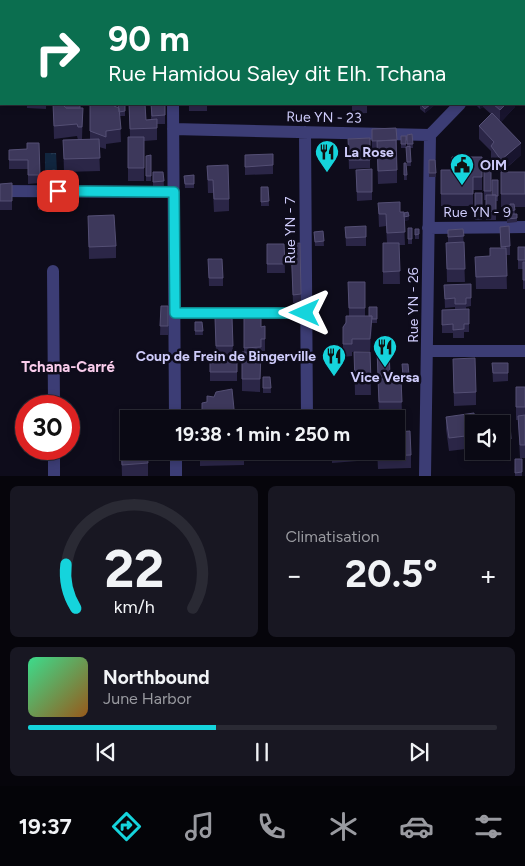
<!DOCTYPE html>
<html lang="fr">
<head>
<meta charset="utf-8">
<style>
  body { margin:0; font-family:Figtree,sans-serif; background:#181722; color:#f1f3f6; height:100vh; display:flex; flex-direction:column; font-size:19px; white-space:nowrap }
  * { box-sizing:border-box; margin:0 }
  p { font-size:16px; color:#999aa0 }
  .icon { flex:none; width:28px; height:28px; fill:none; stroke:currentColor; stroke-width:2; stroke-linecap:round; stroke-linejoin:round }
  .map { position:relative; height:476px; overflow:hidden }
  .drawer { display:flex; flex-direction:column; gap:10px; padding:10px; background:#06050b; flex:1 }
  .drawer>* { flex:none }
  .banner { position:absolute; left:0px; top:0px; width:525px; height:105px; box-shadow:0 2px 8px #0003,0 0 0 1px #2a2a34; background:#0b6e4f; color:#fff; overflow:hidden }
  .controls { position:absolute; left:465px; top:415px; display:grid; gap:10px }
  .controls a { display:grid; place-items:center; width:45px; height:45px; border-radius:0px; background:#0a0914; box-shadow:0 2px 8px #0003,0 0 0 1px #2a2a34; font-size:25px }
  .speed { position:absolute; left:15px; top:395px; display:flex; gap:10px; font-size:25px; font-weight:700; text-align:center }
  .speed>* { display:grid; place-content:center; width:65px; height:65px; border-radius:50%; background:#0a0914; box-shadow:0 2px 8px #0003,0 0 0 1px #2a2a34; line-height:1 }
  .speed .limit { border:8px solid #d22; background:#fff; color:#111 }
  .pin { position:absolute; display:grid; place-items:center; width:42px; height:42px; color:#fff; margin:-21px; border-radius:10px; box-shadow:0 2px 8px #0006 }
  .me { position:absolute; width:55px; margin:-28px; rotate:270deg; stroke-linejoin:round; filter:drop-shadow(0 0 4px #0008) }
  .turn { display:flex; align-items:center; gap:18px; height:105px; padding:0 25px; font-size:22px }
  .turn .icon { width:65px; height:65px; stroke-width:2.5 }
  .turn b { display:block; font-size:35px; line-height:42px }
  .big { font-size:38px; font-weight:700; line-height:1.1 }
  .drawer .card { flex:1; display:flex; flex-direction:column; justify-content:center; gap:8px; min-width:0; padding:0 18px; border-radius:8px; background:#181722 }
  .drawer .dial { align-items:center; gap:0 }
  .dial svg { height:130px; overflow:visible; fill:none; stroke:#2a2a34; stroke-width:7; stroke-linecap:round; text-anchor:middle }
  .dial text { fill:#f1f3f6; stroke:none }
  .song { display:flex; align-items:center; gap:15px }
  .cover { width:60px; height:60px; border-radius:8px; background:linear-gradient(135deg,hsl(150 70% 55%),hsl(30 70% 35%)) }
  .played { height:5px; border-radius:2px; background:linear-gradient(90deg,#15d4dc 40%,#2a2a34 40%) }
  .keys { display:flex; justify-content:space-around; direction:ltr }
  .heat { display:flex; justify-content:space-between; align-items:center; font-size:28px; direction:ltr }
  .drawer .tiles { flex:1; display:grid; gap:10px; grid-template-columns:1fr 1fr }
  .card:last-child { grid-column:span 2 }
  .trip { position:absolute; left:120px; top:410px; width:285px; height:50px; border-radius:0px; background:#0a0914; box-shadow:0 2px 8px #0003,0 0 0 1px #2a2a34; font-weight:700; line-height:50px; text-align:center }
  .tabs { display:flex; height:80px; justify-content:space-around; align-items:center; background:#040408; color:#999aa0 }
  .tabs .icon { width:35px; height:35px }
  .tabs .on { color:#15d4dc }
  .tabs b { font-size:22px; color:#f1f3f6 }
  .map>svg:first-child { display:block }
  .water { fill:url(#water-ripples) }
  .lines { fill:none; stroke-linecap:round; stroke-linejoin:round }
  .minor { stroke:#3c3d75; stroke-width:12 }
  .wall { fill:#2b2647 }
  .shaded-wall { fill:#18142e }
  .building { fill:#3d385b; stroke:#544f74 }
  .route-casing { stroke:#0e8a8f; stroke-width:12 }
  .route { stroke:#15d4dc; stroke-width:9 }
  .labels { text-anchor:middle; stroke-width:5; stroke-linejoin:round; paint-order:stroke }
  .street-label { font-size:14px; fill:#cecbfa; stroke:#0e0c1b }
  .poi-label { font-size:14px; font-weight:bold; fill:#cecbfa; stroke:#0e0c1b; text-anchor:start }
  .neighbourhood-label { font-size:15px; font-weight:bold; fill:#facdec; stroke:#0e0c1b }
</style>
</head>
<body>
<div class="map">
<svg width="525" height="476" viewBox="0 0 525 476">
  <defs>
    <pattern id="water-ripples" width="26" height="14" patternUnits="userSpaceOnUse" patternTransform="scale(1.25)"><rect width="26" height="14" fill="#11263f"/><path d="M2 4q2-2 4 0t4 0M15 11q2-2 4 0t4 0" fill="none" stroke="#32445c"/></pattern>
  </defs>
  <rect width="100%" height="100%" fill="#0e0c1b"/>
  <path class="water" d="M45,153H56L57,172L45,173Z"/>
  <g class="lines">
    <path class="minor" d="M172,0V1
      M462,0L463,1
      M524,37L525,36
      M524,63L525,64
      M0,84H1
      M173,104L175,419
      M173,129L430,135L460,104
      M305,132L307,419
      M0,191L174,192
      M428,228L525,227
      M53,271L54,406
      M175,313H305
      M428,351H525
      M54,449V476
      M176,451V476
      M425,476L430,135"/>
  </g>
  <path class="wall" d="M10,0H49V1H10Z
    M93,0H120V1H93Z
    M362,0H368V1H362Z
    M516,0H525V9L524,7V1H517Z
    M0,14H1V77H0Z
    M27,104H46V109L27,108Z
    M53,104L83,108L82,139L78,140L77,136L54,139Z
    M90,104L114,106L118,107L117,104H125V116H120L121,142L106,144V149L99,147L100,171L64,172L63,140L90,139Z
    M126,104H145L146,120L151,119V104H165V124H157V140L144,141V181H128V137H130L129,106H126Z
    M189,104H207V111H189Z
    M352,104H367V113L352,114Z
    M420,104H436L425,113L420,109Z
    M475,104H515V107L501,122L521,155L502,172H525V207H514L515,214H517V222L507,223V214H510V207H501V172L491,158V151L479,139V126L491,114L483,107L480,109Z
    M372,129L397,140V183L378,184L377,150H372Z
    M412,134L413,148H410L411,166H407L406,148H401V136H406V147H407V135Z
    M370,138V168L349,169L348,139Z
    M39,143L40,183L28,184V169H9V150L27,149Z
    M151,155V181H146V156Z
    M245,155L273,165V174L245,175Z
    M482,157V190H473V206H441V170H452Z
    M429,160H435L436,177H429Z
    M404,163H406L407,180H404Z
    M484,163H491V195H492L498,180V201H496V220H486V200H484Z
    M207,166L229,199V211L214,212L213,193H208Z
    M372,169V200L357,201L356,170Z
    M153,172H163L164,186H153Z
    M194,175V188H185L184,176Z
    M12,183V210H0V184Z
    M261,187H268L269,206H261Z
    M37,190L49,201V209L38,210Z
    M475,193H482V220H475Z
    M378,203L400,212L409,220L404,221L405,245H399L400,284H383V256L387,243L386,226L379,227Z
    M88,216L116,246V258L89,259Z
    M345,227L366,237V246H346Z
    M500,227L510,246V255H506L507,289H476L475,257L490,256L501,248Z
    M408,228H412V244H408Z
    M415,229H419V239H415Z
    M463,229L465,282H447L446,243L448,242V230Z
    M323,231L324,246H315L314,232Z
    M300,243L301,303H293L291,244Z
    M267,244H284L285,273H267Z
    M518,247H525V289H523V269H518Z
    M208,259L223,278V286H209Z
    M348,282L365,308V316H369L377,307V323H372L370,351L352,352V356L343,357V327L349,316Z
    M471,284V306L466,307L469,324V332H464V338H453V333H442V310H455V307L445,308L444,285Z
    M161,306H168V335H160Z
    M244,316L261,327L265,326V351H261L260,392L242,391V352H244Z
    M232,317L233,356H237V381H210V356H216L215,318Z
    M195,322H202L203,335H195Z
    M389,348L390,379H401L402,414L379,415L377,349Z
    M354,352H370L371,395H355Z
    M453,359L476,392V405L454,406Z
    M492,363H508V381L493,382Z
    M402,364H408L409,379H403Z
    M263,377H270L271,393H263Z
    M516,387H525V458H520L518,420H516Z
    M202,403L235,419H202Z
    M446,417L474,424V448L449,451L446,429Z
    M510,423L511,448H501V424Z
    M121,444L148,463V476H122Z
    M200,451H244V465L200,466Z
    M332,451H370V460L332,463Z
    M377,451H396L411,455V468L378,469Z
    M515,459H522V476H515Z"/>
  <path class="shaded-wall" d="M431,104H436L425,113V109Z
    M480,104H483V107L480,109Z
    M506,104H515V107L500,123V110Z
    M521,143V155L501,172V160Z
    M409,216V220L404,221V217Z
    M372,316V328L370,351V339Z"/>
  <path class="building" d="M22,0H33V1H22Z
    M65,0H90V1H65Z
    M105,0H120V1H116Z
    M130,0H147V1H130Z
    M433,0H451L452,1H434Z
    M0,14H1V60H0Z
    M53,104H62L66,108H83L82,127H78L77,124L54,126Z
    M65,104H80V108H66L64,106Z
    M90,104L96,105L97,104H113L114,106L119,108L121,129L106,131V137L90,131Z
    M118,104H125V111L119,112Z
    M129,104H145L146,120L157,119V128L130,129Z
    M151,104H165V115L152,116Z
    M420,104H431L425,109Z
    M493,104H506L500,110Z
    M492,113L521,143L501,160L491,146L494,142L479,126Z
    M396,128L397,140L372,141V129Z
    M412,134L413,144H407V135Z
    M401,136H406V144H401Z
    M128,137H144V168H128Z
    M370,138V160H349L348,139Z
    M99,139L100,158L64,159L63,140Z
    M396,140L397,170L378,171L377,141Z
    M27,143H39L40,175H28V160H9V150L27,149Z
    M410,146L411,162H407L406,147Z
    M273,154V165L245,167V155Z
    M151,155V176H146V156Z
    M452,157H482V177H473V194H441V170H452Z
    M429,160H435L436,173H429Z
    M404,163H406L407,175H404Z
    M484,163H491V191H484Z
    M228,165L229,199H214L213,180H208L207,166Z
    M372,169V192H357L356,170Z
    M153,172H163L164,181L153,182Z
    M501,172H525V194H501Z
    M194,175V184H185L184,176Z
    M492,180H498V196H496V195H492Z
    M12,183V201H0V184Z
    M261,187H268L269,201L261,202Z
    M37,190H48L49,201H38Z
    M475,193H482V212H475Z
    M486,195H496V211L486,212Z
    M400,202V212H404L405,232L387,233L386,214H379L378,203Z
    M510,204H514L515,210L510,211Z
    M408,212L409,216L404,217V213Z
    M507,214H517V218L507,219Z
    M114,215L116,246L89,247L88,216Z
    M366,226V237L346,238L345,227Z
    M509,226L510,246L501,247L500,227Z
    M408,228H412V239H408Z
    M415,229H419V234L415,235Z
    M463,229L464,236L448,237V230Z
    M323,231L324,241L315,242L314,232Z
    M464,242L465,269H447L446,243Z
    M300,243L301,294L293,295L291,244Z
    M383,243H399L400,271L383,272Z
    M267,244H284L285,264H267Z
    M518,247H525V260H518Z
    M490,248H506L507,276L476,277L475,257L490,256Z
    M208,259H222L223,278H209Z
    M523,262H525V280H523Z
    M348,282H365V308H349Z
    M471,284V298H466V304H455V298L445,299L444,285Z
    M161,306H168V326H160Z
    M369,307H377V319H372V316H369Z
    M469,309V324H464V329L453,330V324L442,325V310Z
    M244,316H261V327L265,326V339H261V347L244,348Z
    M346,316H372L370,339H352V344H343V327L346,323Z
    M232,317L233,346H216L215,318Z
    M195,322H202L203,331H195Z
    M389,348L390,376H378L377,349Z
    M242,352L261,353L260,379H242Z
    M354,352H370L371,382L355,383Z
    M210,356H237V372H210Z
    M475,358L476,392L454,393L453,359Z
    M492,363H508V373H493Z
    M402,364H408L409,375H403Z
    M263,377H270L271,388H263Z
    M378,379H401L402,402H379Z
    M516,387H525V407H516Z
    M232,389L235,419H216L214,411L202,412V403L207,402V396L214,397L216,392Z
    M474,413L475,424H474V435L449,438L446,417Z
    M525,415V445H520L518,416Z
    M484,423H510L511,439L501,440V424Z
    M410,431L411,455L378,456V451H396V432Z
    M121,444H129V451H147L148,463L122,465Z
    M515,459H522V472L515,473Z"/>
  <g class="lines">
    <g class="route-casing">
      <path id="route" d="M58,191L174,192L175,313H305"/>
    </g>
    <use href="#route" class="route"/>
  </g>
  <defs>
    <g id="restaurant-pin" transform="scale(1.25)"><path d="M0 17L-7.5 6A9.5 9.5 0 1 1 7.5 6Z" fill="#15d4dc" stroke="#0e0c1b"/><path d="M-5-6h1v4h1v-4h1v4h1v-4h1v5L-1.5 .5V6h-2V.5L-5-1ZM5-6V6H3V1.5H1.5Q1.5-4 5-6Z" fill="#111"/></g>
    <g id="civic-pin" transform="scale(1.25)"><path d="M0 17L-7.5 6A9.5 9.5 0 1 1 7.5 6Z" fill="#15d4dc" stroke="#0e0c1b"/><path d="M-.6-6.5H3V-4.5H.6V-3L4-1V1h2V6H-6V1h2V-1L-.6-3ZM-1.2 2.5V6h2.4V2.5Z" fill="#111"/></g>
  </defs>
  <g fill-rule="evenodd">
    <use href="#restaurant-pin" x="327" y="152"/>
    <use href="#civic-pin" x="462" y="165"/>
    <use href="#restaurant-pin" x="385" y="347"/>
    <use href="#restaurant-pin" x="334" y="356"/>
  </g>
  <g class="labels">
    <g class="street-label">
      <text transform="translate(324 117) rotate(1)" y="5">Rue YN - 23</text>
      <text x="477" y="217">Rue YN - 9</text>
      <text transform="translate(290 230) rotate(-90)" y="5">Rue YN - 7</text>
      <text transform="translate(413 305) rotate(-90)" y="5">Rue YN - 26</text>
    </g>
    <g class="poi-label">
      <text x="344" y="157">La Rose</text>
      <text x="480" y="170">OIM</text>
      <text x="316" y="361" text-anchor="end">Coup de Frein de Bingerville</text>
      <text x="385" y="382" text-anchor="middle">Vice Versa</text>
    </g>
    <g class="neighbourhood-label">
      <text x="68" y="372">Tchana-Carré</text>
    </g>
  </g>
</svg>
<div class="controls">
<a><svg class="icon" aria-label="sound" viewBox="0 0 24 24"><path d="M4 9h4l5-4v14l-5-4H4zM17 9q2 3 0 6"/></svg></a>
</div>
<div class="speed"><div class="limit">30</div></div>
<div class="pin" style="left:58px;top:191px;background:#d93025"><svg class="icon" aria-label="arrive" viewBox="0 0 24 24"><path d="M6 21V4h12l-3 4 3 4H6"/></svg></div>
<svg class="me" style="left:305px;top:313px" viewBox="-20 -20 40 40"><path d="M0-17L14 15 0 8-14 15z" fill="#15d4dc" stroke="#fff" stroke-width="4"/></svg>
<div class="trip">19:38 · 1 min · 250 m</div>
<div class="banner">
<div class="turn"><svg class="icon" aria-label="right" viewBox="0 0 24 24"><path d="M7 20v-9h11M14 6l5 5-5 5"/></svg><div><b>90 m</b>Rue Hamidou Saley dit Elh. Tchana</div></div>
</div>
</div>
<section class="drawer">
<div class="tiles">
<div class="card dial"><svg viewBox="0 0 100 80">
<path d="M14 69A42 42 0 1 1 86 69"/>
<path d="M14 69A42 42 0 0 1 8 42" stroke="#15d4dc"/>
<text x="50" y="56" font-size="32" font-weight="700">22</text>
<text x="50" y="72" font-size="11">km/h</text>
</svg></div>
<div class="card"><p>Climatisation</p>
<div class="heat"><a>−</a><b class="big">20.5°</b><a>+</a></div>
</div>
<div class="card">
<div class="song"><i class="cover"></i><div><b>Northbound</b><p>June Harbor</p></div></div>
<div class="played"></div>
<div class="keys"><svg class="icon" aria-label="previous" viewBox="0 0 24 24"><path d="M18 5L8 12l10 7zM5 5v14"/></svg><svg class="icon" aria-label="pause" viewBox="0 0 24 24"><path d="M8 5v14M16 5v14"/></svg><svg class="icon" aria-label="next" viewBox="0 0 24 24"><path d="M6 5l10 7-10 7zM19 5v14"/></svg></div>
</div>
</div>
</section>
<nav class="tabs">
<b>19:37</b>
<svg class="icon on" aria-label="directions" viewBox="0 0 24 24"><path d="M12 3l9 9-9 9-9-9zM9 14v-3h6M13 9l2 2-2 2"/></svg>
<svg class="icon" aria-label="music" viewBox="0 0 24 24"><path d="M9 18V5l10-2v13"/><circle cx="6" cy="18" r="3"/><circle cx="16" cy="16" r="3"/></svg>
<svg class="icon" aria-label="phone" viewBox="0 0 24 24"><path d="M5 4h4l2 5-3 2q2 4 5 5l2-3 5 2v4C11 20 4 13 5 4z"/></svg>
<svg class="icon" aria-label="climate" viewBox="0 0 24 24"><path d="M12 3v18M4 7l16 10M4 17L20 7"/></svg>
<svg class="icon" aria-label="car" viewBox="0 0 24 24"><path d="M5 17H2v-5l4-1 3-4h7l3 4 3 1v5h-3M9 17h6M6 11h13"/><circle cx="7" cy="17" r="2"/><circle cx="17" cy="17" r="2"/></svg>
<svg class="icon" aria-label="filters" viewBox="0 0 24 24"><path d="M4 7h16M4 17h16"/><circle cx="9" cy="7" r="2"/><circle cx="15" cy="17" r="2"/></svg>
</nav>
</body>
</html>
